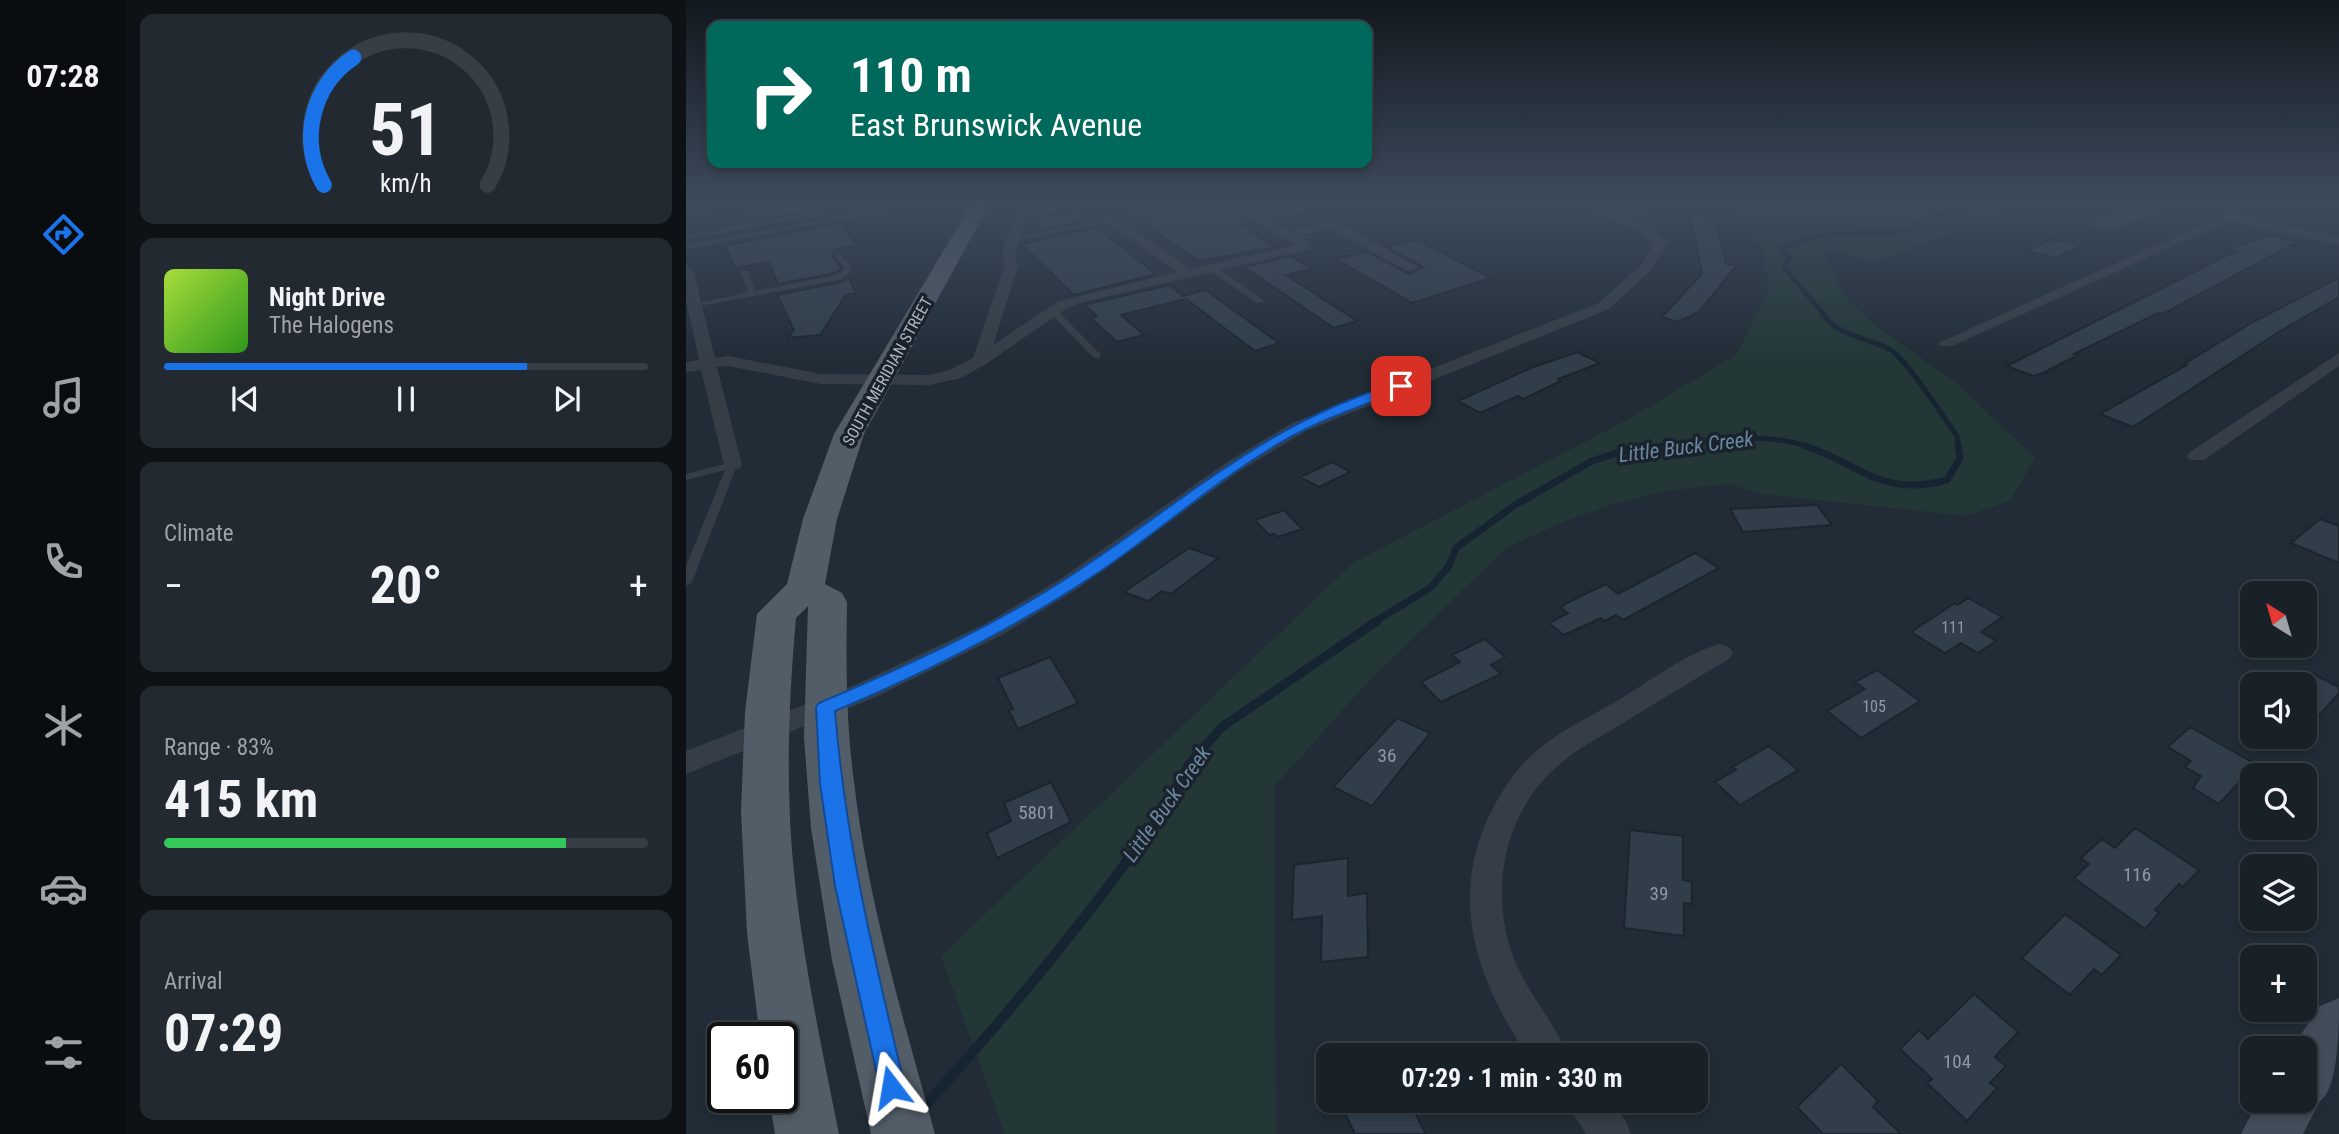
<!DOCTYPE html>
<html lang="en">
<head>
<meta charset="utf-8">
<style>
  body { margin:0; font-family:"Roboto Condensed",sans-serif; background:#222930; color:#f1f3f6; height:100vh; display:flex; flex-direction:column; font-size:26px; white-space:nowrap }
  * { box-sizing:border-box; margin:0 }
  p { font-size:23px; color:#9fa3a8 }
  .icon { flex:none; width:38px; height:38px; fill:none; stroke:currentColor; stroke-width:2; stroke-linecap:round; stroke-linejoin:round }
  .map { position:relative; flex:1; overflow:hidden }
  .sheet { display:flex; flex-direction:column; gap:14px; padding:14px; background:#0e1216; width:560px }
  .sheet>* { flex:none }
  .guide { position:absolute; left:21px; top:21px; width:665px; height:147px; border-radius:14px; box-shadow:0 4px 10px #0003,0 0 0 2px #373e45; background:#00695c; color:#fff; overflow:hidden }
  .needle { width:46px; rotate:323deg }
  .fabs { position:absolute; left:1554px; top:581px; display:grid; gap:14px }
  .fabs a { display:grid; place-items:center; width:77px; height:77px; border-radius:14px; background:#192128; box-shadow:0 4px 10px #0003,0 0 0 2px #373e45; font-size:35px }
  .speed { position:absolute; left:21px; top:1022px; display:flex; gap:14px; font-size:35px; font-weight:700; text-align:center }
  .speed>* { display:grid; place-content:center; width:91px; height:91px; border-radius:50%; background:#192128; box-shadow:0 4px 10px #0003,0 0 0 2px #373e45; line-height:1 }
  .speed .limit { border:4px solid #111; border-radius:10px; background:#fff; color:#111 }
  .pin { position:absolute; display:grid; place-items:center; width:60px; height:60px; color:#fff; margin:-30px; border-radius:14px; box-shadow:0 4px 10px #0006 }
  .me { position:absolute; width:77px; margin:-38px; rotate:346deg; stroke-linejoin:round; filter:drop-shadow(0 0 5px #0008) }
  .turn { display:flex; align-items:center; gap:24px; height:147px; padding:0 28px; font-size:32px }
  .turn .icon { width:91px; height:91px; stroke-width:2.5 }
  .turn b { display:block; font-size:49px; line-height:60px }
  .big { font-size:52px; font-weight:700; line-height:1.1 }
  .sheet .tile { flex:1; display:flex; flex-direction:column; justify-content:center; gap:10px; min-width:0; padding:0 24px; border-radius:14px; background:#222930 }
  .sheet .dial { align-items:center; gap:0 }
  .dial svg { height:182px; overflow:visible; fill:none; stroke:#373e45; stroke-width:7; stroke-linecap:round; text-anchor:middle }
  .dial text { fill:#f1f3f6; stroke:none }
  .song { display:flex; align-items:center; gap:21px }
  .cover { width:84px; height:84px; border-radius:10px; background:linear-gradient(135deg,hsl(80 70% 55%),hsl(110 70% 35%)) }
  .played { height:7px; border-radius:4px; background:linear-gradient(90deg,#1a73e8 75%,#373e45 75%) }
  .keys { display:flex; justify-content:space-around; direction:ltr }
  .heat { display:flex; justify-content:space-between; align-items:center; font-size:38px; direction:ltr }
  .charge { height:10px; border-radius:5px; background:linear-gradient(90deg,#34c759 83%,#373e45 0) }
  .trip { position:absolute; left:630px; top:1043px; width:392px; height:70px; border-radius:14px; background:#192128; box-shadow:0 4px 10px #0003,0 0 0 2px #373e45; font-weight:700; line-height:70px; text-align:center }
  main { display:flex; flex:1; min-height:0 }
  .menu { display:flex; flex-direction:column; width:126px; justify-content:space-around; align-items:center; background:#0a0d10; color:#9fa3a8 }
  .menu .icon { width:49px; height:49px }
  .menu .current { color:#1a73e8 }
  .menu b { font-size:32px; color:#f1f3f6 }
  .map>svg:first-child { display:block }
  .green { fill:#233737 }
  .lines { fill:none; stroke-linecap:round; stroke-linejoin:round }
  .stream-far4 { stroke:#162432; stroke-width:4.5 }
  .stream-far3 { stroke:#162432; stroke-width:5 }
  .stream-far2 { stroke:#162432; stroke-width:7 }
  .stream-far1 { stroke:#162432; stroke-width:9 }
  .stream { stroke:#162432; stroke-width:10 }
  .building { fill:#313e4a; stroke:#1c252d; stroke-width:2 }
  .lane { fill:#353e46; fill-rule:evenodd }
  .street { fill:#353e46; fill-rule:evenodd }
  .secondary { fill:#434d59; fill-rule:evenodd }
  .primary { fill:#535d67; fill-rule:evenodd }
  .route { fill:#1a73e8; stroke:#114b97; stroke-width:2 }
  .labels { text-anchor:middle; stroke-width:7; stroke-linejoin:round; paint-order:stroke }
  .far-street-label { font-size:16px; fill:#afb9c3; stroke:#1a232b }
  .number-label { font-size:16px; fill:#8e99a4 }
  .near-number-label { font-size:19px; fill:#8e99a4 }
  .water-label { font-size:21px; font-style:italic; fill:#6a87a0; stroke:#1a232b }
</style>
</head>
<body>
<main>
<nav class="menu">
<b>07:28</b>
<svg class="icon current" aria-label="directions" viewBox="0 0 24 24"><path d="M12 3l9 9-9 9-9-9zM9 14v-3h6M13 9l2 2-2 2"/></svg>
<svg class="icon" aria-label="music" viewBox="0 0 24 24"><path d="M9 18V5l10-2v13"/><circle cx="6" cy="18" r="3"/><circle cx="16" cy="16" r="3"/></svg>
<svg class="icon" aria-label="phone" viewBox="0 0 24 24"><path d="M5 4h4l2 5-3 2q2 4 5 5l2-3 5 2v4C11 20 4 13 5 4z"/></svg>
<svg class="icon" aria-label="climate" viewBox="0 0 24 24"><path d="M12 3v18M4 7l16 10M4 17L20 7"/></svg>
<svg class="icon" aria-label="car" viewBox="0 0 24 24"><path d="M5 17H2v-5l4-1 3-4h7l3 4 3 1v5h-3M9 17h6M6 11h13"/><circle cx="7" cy="17" r="2"/><circle cx="17" cy="17" r="2"/></svg>
<svg class="icon" aria-label="filters" viewBox="0 0 24 24"><path d="M4 7h16M4 17h16"/><circle cx="9" cy="7" r="2"/><circle cx="15" cy="17" r="2"/></svg>
</nav>
<section class="sheet">
<div class="tile dial"><svg viewBox="0 0 100 80">
<path d="M14 69A42 42 0 1 1 86 69"/>
<path d="M14 69A42 42 0 0 1 27 13" stroke="#1a73e8"/>
<text x="50" y="56" font-size="32" font-weight="700">51</text>
<text x="50" y="72" font-size="11">km/h</text>
</svg></div>
<div class="tile">
<div class="song"><i class="cover"></i><div><b>Night Drive</b><p>The Halogens</p></div></div>
<div class="played"></div>
<div class="keys"><svg class="icon" aria-label="previous" viewBox="0 0 24 24"><path d="M18 5L8 12l10 7zM5 5v14"/></svg><svg class="icon" aria-label="pause" viewBox="0 0 24 24"><path d="M8 5v14M16 5v14"/></svg><svg class="icon" aria-label="next" viewBox="0 0 24 24"><path d="M6 5l10 7-10 7zM19 5v14"/></svg></div>
</div>
<div class="tile"><p>Climate</p>
<div class="heat"><a>−</a><b class="big">20°</b><a>+</a></div>
</div>
<div class="tile"><p>Range · 83%</p><b class="big">415 km</b><div class="charge"></div></div>
<div class="tile"><p>Arrival</p><b class="big">07:29</b></div>
</section>
<div class="map">
<svg width="1653" height="1134" viewBox="0 0 1653 1134">
  <rect width="100%" height="100%" fill="#212c36"/>
  <path class="green" d="M928,203H1004L949,219L916,206Z
    M1014,203H1344L1187,263L1135,247L1157,295L1186,323L1273,385L1349,458L1324,501L1281,516L1075,494L1043,484L979,491L924,505L879,521L820,548L680,684L588,787L590,1134H319L255,956L667,563L950,415L1051,354L1082,290L1078,254L1068,237L1064,221Z"/>
  <g class="lines">
    <path class="stream-far4" d="M1135,311L1102,272L1098,266L1103,259L1096,248L1123,238L1147,234L1219,232L1236,220L1275,208L1274,203"/>
    <path class="stream-far3" d="M1134,309C1147,336 1178,336 1203,349C1219,357 1258,418 1271,436L1273,447
      M968,447C1020,441 1072,430 1124,447"/>
    <path class="stream-far2" d="M1119,446C1175,464 1195,498 1261,480L1274,458L1272,446
      M688,622L744,588L763,566L770,548L829,505L906,461L937,451L982,446"/>
    <path class="stream-far1" d="M452,847L478,812L503,764L536,727L691,621"/>
    <path class="stream" d="M235,1110C313,1025 385,938 453,845"/>
  </g>
  <path class="building" d="M73,203H129L137,206L143,216L68,230L119,218L114,212L64,221L59,208Z
    M430,203H490L443,212Z
    M519,203H539L569,223L556,226L589,247L512,261L452,219Z
    M560,203H626L627,211L588,219Z
    M1446,203L1478,211L1423,233L1393,225Z
    M390,212L402,221L355,230L345,220Z
    M1004,214L1029,223L1040,264L1051,265L1013,312L992,322L976,317L1016,274Z
    M148,224L156,225L171,245L148,250L147,257L155,268L150,273L92,284L83,262L49,268L39,246Z
    M410,227L470,274L388,295L335,244Z
    M1584,235L1611,242L1477,314L1472,313L1388,354L1392,355L1357,373L1347,376L1321,366L1550,251L1542,249Z
    M1368,239L1396,246L1369,258L1341,250Z
    M732,240L805,278L726,303L650,259L681,252L723,274L737,267L701,247Z
    M605,256L626,269L600,275L671,321L648,328L558,267Z
    M162,277L170,293L160,295L134,335L102,338L108,330L91,295L156,282Z
    M1653,278V297L1591,333L1447,427L1414,414L1501,365L1498,364L1567,322Z
    M483,285L497,296L520,290L593,343L569,351L500,299L435,315L458,335L431,342L405,318L411,316L398,305Z
    M891,352L914,363L872,379L875,381L837,399L832,396L794,413L772,401L845,368Z
    M646,462L664,472L633,487L614,477Z
    M1131,505L1146,525L1057,532L1044,509Z
    M598,510L616,529L592,537L588,534L583,535L569,520Z
    M1634,519L1653,526V563L1605,543Z
    M503,548L532,558L485,594L476,591L462,601L438,592Z
    M1009,553L1033,568L937,620L930,615L919,621L915,618L878,635L863,623L882,613L875,608L879,604L899,594L920,584L932,594Z
    M1282,598L1316,617L1295,632L1310,641L1292,653L1275,643L1259,653L1225,632L1269,603L1272,605Z
    M799,639L819,657L805,665L815,674L755,702L735,682L774,662L766,655Z
    M364,657L392,703L332,729L323,711L327,709L312,678Z
    M1191,670L1234,701L1175,738L1141,711L1179,689L1169,682Z
    M1619,670L1653,687V693L1619,732Z
    M711,718L744,733L686,806L647,787Z
    M1504,727L1527,740L1575,767L1560,783L1555,780L1533,804L1507,788L1515,776L1499,767L1505,761L1482,747Z
    M1083,746L1112,770L1054,805L1029,782L1050,770L1046,767Z
    M365,782L385,822L311,858L301,833L325,821L318,803Z
    M1449,828L1513,870L1497,887L1493,884L1469,910L1473,913L1459,929L1388,878L1403,864L1395,858L1416,839L1429,848Z
    M944,830L997,836V880L1006,882V904L998,903V936L938,928Z
    M662,858V896L681,893L682,957L635,962L636,916L606,920L608,865Z
    M1379,914L1435,955L1416,975L1408,969L1384,995L1336,958Z
    M1288,994L1332,1032L1309,1057L1320,1066L1304,1083L1311,1088L1281,1121L1241,1083L1246,1079L1214,1049L1233,1030L1242,1039Z
    M1155,1064L1192,1101L1187,1107L1215,1134H1137L1111,1107Z
    M653,1101H723L740,1134H669Z"/>
  <g class="lines">
    <path class="lane" d="M17,203L21,209L56,203H70L0,215V211L15,209L14,205Z
      M230,203H243L0,249V245Z
      M503,203H516L327,241L324,239Z
      M114,215L116,216V218L0,239V235Z
      M153,253L167,269L156,279L9,307L5,305L62,292L55,272L59,270L63,272L69,291L151,275L159,269L149,255Z
      M523,266H529L578,301L571,303L523,270Z
      M364,309H370L414,354V358H408L364,313Z
      M46,462L51,465L6,582L0,586V566L39,470L0,480V474Z"/>
    <path class="street" d="M344,203H357L354,207L400,203L341,218L329,252L332,267L307,345L371,302L491,272L423,223L421,220L427,216L505,269L609,245L541,203H555L603,231L650,222L734,268L722,271L644,229L612,236L625,243V249L394,303L381,308L300,364L275,378L244,385L135,384L42,366L31,367L56,465L53,469H39L15,370L0,372V362L13,360L0,300V265L7,269L29,358L42,356L135,374L244,375L263,370L287,358L318,267C314,243 326,219 344,203Z
      M886,203C916,203 961,219 981,242L966,269L923,309L620,431L552,472L391,589L316,635L188,698L0,774V751L169,685L299,624L374,579L538,464L606,423L913,303L956,264L968,243L955,232Z
      M1542,213L1653,237V245L1543,221L1266,346H1254L1252,343Z
      M1653,353V366L1518,460H1504L1501,456L1504,452Z
      M1034,644L1043,647L1047,653L1043,659C1009,679 976,699 942,720C920,734 895,746 875,763C821,808 804,881 824,947C837,990 866,1017 882,1055H841C789,977 761,894 808,806C819,785 835,763 854,748C877,729 906,716 931,701C963,682 998,654 1034,644Z
      M879,1101H924L939,1120L945,1134H900Z"/>
    <path class="secondary" d="M1653,998C1653,1023 1653,1089 1634,1101L1617,1134H1555L1572,1101H1619V1048H1606L1634,1006Z"/>
    <path class="primary" d="M286,203H304L178,434L151,519L139,584L156,593L161,602C160,662 160,723 168,782C182,902 217,1018 249,1134H185L146,960L125,828L118,738L122,606L110,618C103,696 100,773 106,851C114,946 134,1040 153,1134H89L83,1097H96V1038H74L61,933L55,811L59,712L71,614L101,584L117,519L148,434Z"/>
  </g>
  <linearGradient id="sky" x2="0" y2="1"><stop stop-color="#12181e"/><stop offset="0.56" stop-color="#3d4b5d"/><stop offset="1" stop-color="#3d4b5d" stop-opacity="0"/></linearGradient>
  <rect width="1653" height="362" fill="url(#sky)"/>
  <path class="route" d="M715,383L719,384V389C674,407 625,422 584,449C525,485 473,531 416,570C332,627 243,671 149,711C159,839 189,962 219,1087L215,1097L205,1101L196,1097L149,886L134,784L130,707L133,703C228,663 320,621 405,562C506,494 594,415 715,383Z"/>
  <g class="labels">
    <g class="far-street-label">
      <text transform="translate(201 371) rotate(-61)" y="6">SOUTH MERIDIAN STREET</text>
    </g>
    <g class="number-label">
      <text x="1267" y="633">111</text>
      <text x="1188" y="712">105</text>
    </g>
    <g class="near-number-label">
      <text x="701" y="762">36</text>
      <text x="351" y="819">5801</text>
      <text x="1451" y="881">116</text>
      <text x="973" y="900">39</text>
      <text x="1271" y="1068">104</text>
    </g>
    <g class="water-label">
      <text transform="translate(1000 447) rotate(-7)" y="7">Little Buck Creek</text>
      <text transform="translate(481 804) rotate(-55)" y="7">Little Buck Creek</text>
    </g>
  </g>
</svg>
<div class="fabs">
<a><svg class="needle" viewBox="-14 -14 28 28"><path d="M0-13l5 13h-10z" fill="#e53935"/><path d="M0 13l5-13h-10z" fill="#9fa3a8"/></svg></a>
<a><svg class="icon" aria-label="sound" viewBox="0 0 24 24"><path d="M4 9h4l5-4v14l-5-4H4zM17 9q2 3 0 6"/></svg></a>
<a><svg class="icon" aria-label="search" viewBox="0 0 24 24"><circle cx="10" cy="10" r="6"/><path d="M15 15l6 6"/></svg></a>
<a><svg class="icon" aria-label="layers" viewBox="0 0 24 24"><path d="M12 4l9 5-9 5-9-5zM3 14l9 5 9-5"/></svg></a>
<a>+</a>
<a>−</a>
</div>
<div class="speed"><div class="limit">60</div></div>
<div class="pin" style="left:715px;top:386px;background:#d93025"><svg class="icon" aria-label="arrive" viewBox="0 0 24 24"><path d="M6 21V4h12l-3 4 3 4H6"/></svg></div>
<svg class="me" style="left:205px;top:1087px" viewBox="-20 -20 40 40"><path d="M0-17L14 15 0 8-14 15z" fill="#1a73e8" stroke="#fff" stroke-width="4"/></svg>
<div class="trip">07:29 · 1 min · 330 m</div>
<div class="guide">
<div class="turn"><svg class="icon" aria-label="right" viewBox="0 0 24 24"><path d="M7 20v-9h11M14 6l5 5-5 5"/></svg><div><b>110 m</b>East Brunswick Avenue</div></div>
</div>
</div>
</main>
</body>
</html>
